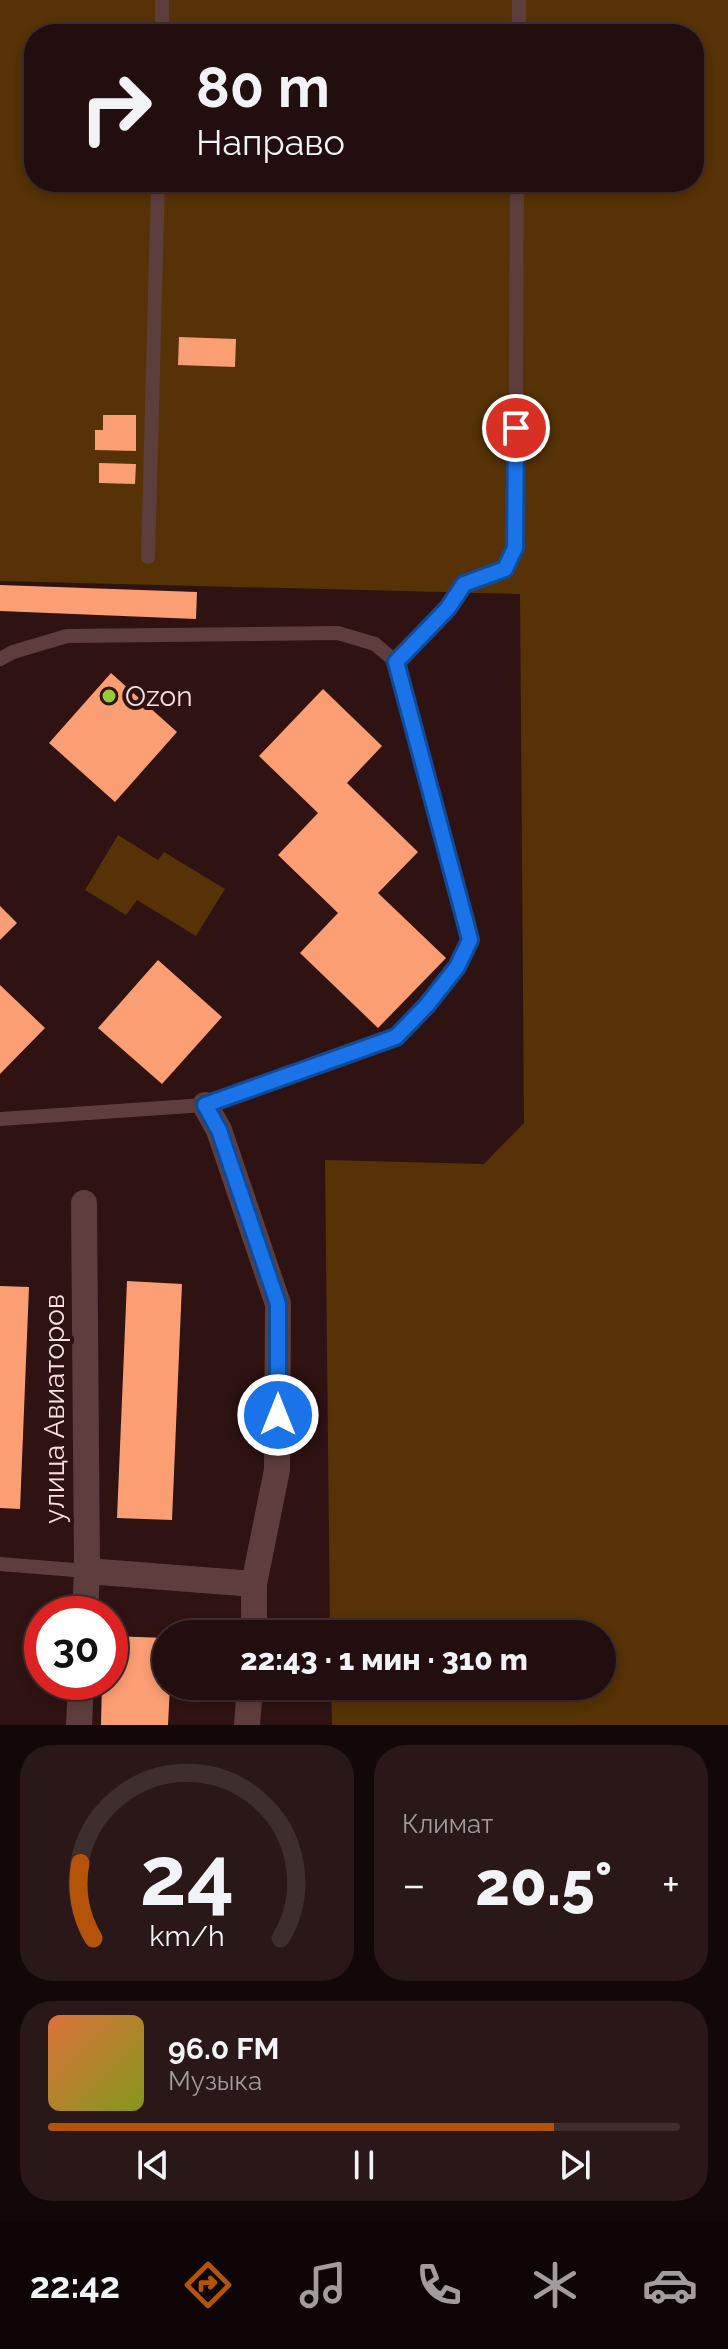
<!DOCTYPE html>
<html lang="ru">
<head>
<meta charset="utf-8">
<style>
  body { margin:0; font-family:Raleway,sans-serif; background:#2a1717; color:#f1f3f6; height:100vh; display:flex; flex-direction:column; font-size:30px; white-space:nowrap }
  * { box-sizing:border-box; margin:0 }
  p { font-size:26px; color:#a29c9e }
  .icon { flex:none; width:44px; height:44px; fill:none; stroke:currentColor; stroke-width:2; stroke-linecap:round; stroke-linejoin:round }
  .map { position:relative; height:1725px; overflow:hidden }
  .panel { display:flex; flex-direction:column; gap:20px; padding:20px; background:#130808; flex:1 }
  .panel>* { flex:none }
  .guide { position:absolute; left:24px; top:24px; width:680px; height:168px; border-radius:32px; box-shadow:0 4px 12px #0003,0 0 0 2px #3f2e2e; background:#220e0e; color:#f1f3f6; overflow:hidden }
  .speed { position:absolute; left:24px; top:1596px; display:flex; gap:16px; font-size:40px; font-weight:700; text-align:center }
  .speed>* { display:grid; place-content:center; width:104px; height:104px; border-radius:50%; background:#220e0e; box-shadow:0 4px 12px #0003,0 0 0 2px #3f2e2e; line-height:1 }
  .speed .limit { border:12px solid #d22; background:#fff; color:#111 }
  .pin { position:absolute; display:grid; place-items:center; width:68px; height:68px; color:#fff; margin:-34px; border:4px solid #fff; border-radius:50%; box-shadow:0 2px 8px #0007 }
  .me { position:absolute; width:88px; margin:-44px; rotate:0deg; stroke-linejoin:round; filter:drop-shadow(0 0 6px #0008) }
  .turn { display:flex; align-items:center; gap:28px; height:168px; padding:0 40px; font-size:36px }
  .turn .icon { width:104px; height:104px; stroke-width:2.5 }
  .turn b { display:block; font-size:56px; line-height:68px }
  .big { font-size:60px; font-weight:800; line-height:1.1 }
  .panel .tile { flex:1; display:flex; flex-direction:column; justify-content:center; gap:12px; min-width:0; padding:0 28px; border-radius:32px; background:#2a1717 }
  .panel .dial { align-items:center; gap:0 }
  .dial svg { height:208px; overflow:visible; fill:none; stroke:#3f2e2e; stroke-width:7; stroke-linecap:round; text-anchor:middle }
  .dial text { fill:#f1f3f6; stroke:none }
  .song { display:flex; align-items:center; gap:24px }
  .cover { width:96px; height:96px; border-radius:12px; background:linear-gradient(135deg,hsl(20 70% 55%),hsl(70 70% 35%)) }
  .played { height:8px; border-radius:4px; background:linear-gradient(90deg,#b45309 80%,#3f2e2e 80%) }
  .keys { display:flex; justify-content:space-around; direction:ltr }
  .heat { display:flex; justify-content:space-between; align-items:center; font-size:44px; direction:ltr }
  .panel .tiles { flex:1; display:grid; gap:20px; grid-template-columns:1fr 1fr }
  .tile:last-child { grid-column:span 2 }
  .trip { position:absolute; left:152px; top:1620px; width:464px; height:80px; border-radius:40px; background:#220e0e; box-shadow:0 4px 12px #0003,0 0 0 2px #3f2e2e; font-weight:800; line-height:80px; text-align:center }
  .dock { display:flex; height:128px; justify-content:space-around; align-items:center; background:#0e0606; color:#a29c9e }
  .dock .icon { width:56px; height:56px }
  .dock .selected { color:#b45309 }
  .dock b { font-size:36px; color:#f1f3f6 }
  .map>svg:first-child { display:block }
  .green { fill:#563206; fill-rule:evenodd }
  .building { fill:#fc9e74 }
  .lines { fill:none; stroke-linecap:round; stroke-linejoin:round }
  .service { stroke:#5e3e3c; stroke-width:14 }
  .minor { stroke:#5e3e3c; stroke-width:26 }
  .route-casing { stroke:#114b97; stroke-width:20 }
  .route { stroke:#1a73e8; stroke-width:14 }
  .poi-dot { fill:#97cc38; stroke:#2e1312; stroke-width:3 }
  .labels { text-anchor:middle; stroke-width:8; stroke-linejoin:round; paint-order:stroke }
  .poi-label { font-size:28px; fill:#f5e1df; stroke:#2e1312; text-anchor:start }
  .street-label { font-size:28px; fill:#f5e1df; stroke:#2e1312 }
</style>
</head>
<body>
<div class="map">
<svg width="728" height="1725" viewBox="0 0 728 1725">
  <rect width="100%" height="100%" fill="#2e1312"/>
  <path class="green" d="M0,0H728V1725H332L331,1686H602V1634H330L325,1160L484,1164L524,1123L520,594L0,581ZM34,34H694V182H34Z
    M118,835L158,860L164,852L225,889L196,936L137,900L126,915L85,890Z"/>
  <path class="building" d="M179,337L236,339L235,367L178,365Z
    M103,415H136V451L95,450V430H103Z
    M99,463L136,464L135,484L99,483Z
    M0,585L197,592L196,619L0,611Z
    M111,673L177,732L115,802L49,743Z
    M323,689L382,746L347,783L418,852L378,893L446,958L378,1028L300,953L338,913L278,855L318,813L259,756Z
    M0,906L17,923L0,940Z
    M158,960L222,1017L162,1084L98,1028Z
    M0,985L45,1028L0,1074Z
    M127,1281L182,1284L172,1520L117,1518Z
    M0,1286L29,1287L20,1509L0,1508Z
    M110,1636L166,1638V1686H170L168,1725H101L102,1682H110Z"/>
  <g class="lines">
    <path class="service" d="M162,34V0
      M519,34V0
      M148,557L158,182
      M0,659L13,652L67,636L338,633L375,644L396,662L463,908L470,940L457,967L427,1005L396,1037L205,1105L0,1119
      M396,662L448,608L464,584L505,569L515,548L517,182
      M0,1564L87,1571"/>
    <path class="minor" d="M205,1105L219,1130L278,1304L277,1470L254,1584
      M84,1203L87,1571L85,1614
      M87,1571L254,1584V1634
      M79,1725L81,1682
      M247,1725L250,1686"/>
  </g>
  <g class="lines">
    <g class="route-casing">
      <path id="route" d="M278,1415V1304L219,1130L205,1105L396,1037L427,1005L457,967L470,940L466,924L396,662L448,608L464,584L505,569L515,548L516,428"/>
    </g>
    <use href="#route" class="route"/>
  </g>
  <circle class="poi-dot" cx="109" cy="696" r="8"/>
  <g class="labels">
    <g class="poi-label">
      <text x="125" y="706">Ozon</text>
    </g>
    <g class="street-label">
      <text transform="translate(54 1409) rotate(-90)" y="10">улица Авиаторов</text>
    </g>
  </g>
</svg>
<div class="speed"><div class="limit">30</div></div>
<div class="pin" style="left:516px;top:428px;background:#d93025"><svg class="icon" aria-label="arrive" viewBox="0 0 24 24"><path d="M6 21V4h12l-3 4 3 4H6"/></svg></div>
<svg class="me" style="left:278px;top:1415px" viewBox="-20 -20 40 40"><circle r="17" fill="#1a73e8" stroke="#fff" stroke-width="3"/><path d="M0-11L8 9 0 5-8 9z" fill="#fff"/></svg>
<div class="trip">22:43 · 1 мин · 310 m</div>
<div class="guide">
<div class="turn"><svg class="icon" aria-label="right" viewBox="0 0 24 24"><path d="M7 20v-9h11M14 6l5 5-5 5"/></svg><div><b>80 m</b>Направо</div></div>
</div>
</div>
<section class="panel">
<div class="tiles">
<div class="tile dial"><svg viewBox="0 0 100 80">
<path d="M14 69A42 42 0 1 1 86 69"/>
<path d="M14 69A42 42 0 0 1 9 40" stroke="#b45309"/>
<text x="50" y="56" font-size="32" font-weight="700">24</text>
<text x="50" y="72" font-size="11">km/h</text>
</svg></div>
<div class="tile"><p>Климат</p>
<div class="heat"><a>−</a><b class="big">20.5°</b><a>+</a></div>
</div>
<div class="tile">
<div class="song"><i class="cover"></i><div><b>96.0 FM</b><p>Музыка</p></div></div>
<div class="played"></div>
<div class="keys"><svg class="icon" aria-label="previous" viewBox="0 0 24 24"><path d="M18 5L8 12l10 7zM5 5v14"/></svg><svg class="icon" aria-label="pause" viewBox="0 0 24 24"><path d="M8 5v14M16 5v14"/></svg><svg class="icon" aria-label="next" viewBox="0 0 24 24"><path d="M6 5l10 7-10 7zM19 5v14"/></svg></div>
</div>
</div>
</section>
<nav class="dock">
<b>22:42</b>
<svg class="icon selected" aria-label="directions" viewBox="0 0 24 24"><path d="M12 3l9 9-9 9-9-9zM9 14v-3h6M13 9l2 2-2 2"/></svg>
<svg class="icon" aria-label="music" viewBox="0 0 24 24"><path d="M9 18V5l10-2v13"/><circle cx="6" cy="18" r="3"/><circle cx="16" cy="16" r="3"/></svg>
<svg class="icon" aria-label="phone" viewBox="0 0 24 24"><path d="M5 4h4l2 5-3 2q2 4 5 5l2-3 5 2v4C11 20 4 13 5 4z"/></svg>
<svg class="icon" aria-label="climate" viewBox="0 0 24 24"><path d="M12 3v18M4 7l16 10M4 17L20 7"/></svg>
<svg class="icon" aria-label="car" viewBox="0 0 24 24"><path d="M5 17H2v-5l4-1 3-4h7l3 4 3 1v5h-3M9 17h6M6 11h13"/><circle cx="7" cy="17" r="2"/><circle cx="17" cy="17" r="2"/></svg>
</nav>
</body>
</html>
